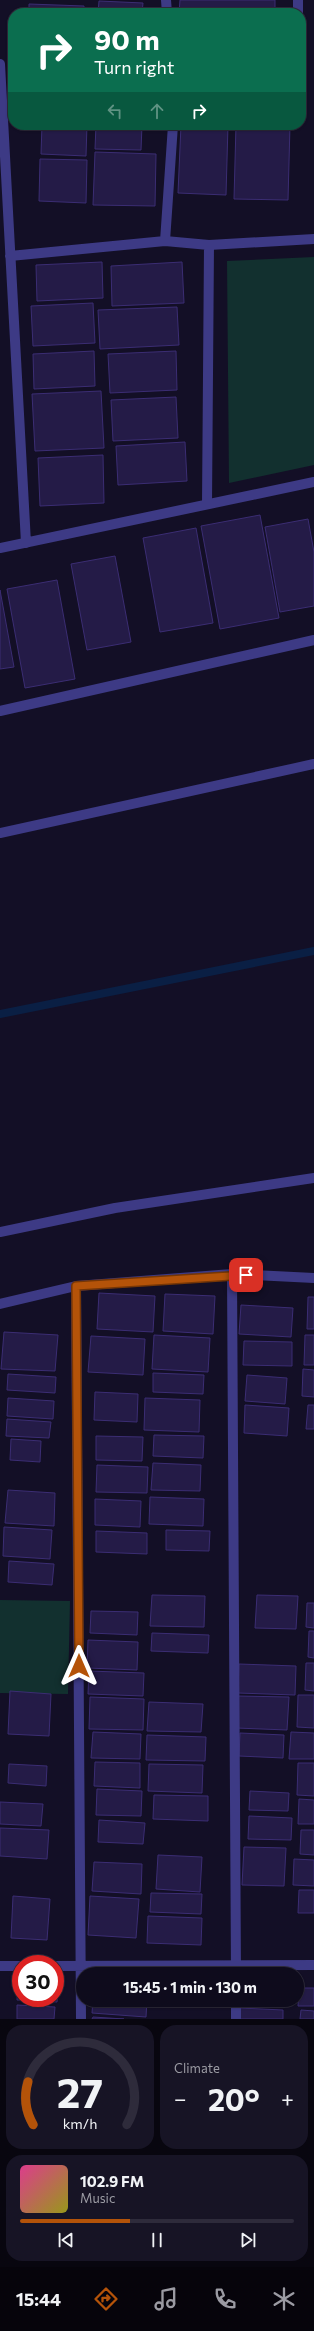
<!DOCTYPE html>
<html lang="en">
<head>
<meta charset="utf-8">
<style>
  body { margin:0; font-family:Commissioner,sans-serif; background:#171425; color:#f1f3f6; height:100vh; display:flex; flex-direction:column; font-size:15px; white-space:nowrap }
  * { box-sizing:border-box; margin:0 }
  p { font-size:13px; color:#9b9ba3 }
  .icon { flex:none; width:22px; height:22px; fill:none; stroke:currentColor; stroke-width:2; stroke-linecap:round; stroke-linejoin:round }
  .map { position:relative; height:2019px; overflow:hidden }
  .details { display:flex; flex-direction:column; gap:6px; padding:6px; background:#08060f; flex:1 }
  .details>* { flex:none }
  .guide { position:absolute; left:8px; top:8px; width:298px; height:122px; border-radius:16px; box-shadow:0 1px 3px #0004,0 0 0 1px #2e2b3b; background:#0b6e4f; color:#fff; overflow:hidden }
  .speed { position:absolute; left:12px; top:1955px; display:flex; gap:8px; font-size:20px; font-weight:700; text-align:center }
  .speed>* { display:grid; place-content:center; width:52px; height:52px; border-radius:50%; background:#0e0b1c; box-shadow:0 1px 3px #0004,0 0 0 1px #2e2b3b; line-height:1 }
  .speed .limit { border:6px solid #d22; background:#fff; color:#111 }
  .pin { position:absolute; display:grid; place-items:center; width:34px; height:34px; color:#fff; margin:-17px; border-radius:8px; box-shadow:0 2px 6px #0006 }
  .me { position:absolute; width:44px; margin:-22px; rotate:0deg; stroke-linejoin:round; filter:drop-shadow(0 0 3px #0008) }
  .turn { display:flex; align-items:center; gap:14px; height:84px; padding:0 20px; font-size:18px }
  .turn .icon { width:52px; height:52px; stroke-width:2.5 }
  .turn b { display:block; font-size:28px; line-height:34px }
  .lanes { display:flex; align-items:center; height:38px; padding:0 20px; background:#0003; justify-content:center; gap:20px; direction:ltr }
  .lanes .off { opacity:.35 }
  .big { font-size:30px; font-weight:700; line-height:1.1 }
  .details .widget { flex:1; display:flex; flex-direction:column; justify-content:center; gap:6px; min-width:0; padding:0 14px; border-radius:16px; background:#171425 }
  .details .dial { align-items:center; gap:0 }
  .dial svg { height:104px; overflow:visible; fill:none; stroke:#2e2b3b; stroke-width:7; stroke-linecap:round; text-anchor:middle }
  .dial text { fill:#f1f3f6; stroke:none }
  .song { display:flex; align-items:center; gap:12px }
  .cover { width:48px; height:48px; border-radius:6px; background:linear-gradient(135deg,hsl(330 70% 55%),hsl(60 70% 35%)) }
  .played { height:4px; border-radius:2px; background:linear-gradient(90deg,#b45309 40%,#2e2b3b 40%) }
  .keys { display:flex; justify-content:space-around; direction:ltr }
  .heat { display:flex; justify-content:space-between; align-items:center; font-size:22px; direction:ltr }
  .details .tiles { flex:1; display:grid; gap:6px; grid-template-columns:1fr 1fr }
  .widget:last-child { grid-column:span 2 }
  .trip { position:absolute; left:76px; top:1967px; width:228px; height:40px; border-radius:20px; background:#0e0b1c; box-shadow:0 1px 3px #0004,0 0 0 1px #2e2b3b; font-weight:700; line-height:40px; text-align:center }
  .dock { display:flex; height:64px; justify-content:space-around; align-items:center; background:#06040b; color:#9b9ba3 }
  .dock .icon { width:28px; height:28px }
  .dock .current { color:#b45309 }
  .dock b { font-size:18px; color:#f1f3f6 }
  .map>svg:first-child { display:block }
  .green { fill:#12302f }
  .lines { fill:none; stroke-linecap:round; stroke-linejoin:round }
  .stream { stroke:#0a1f44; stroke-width:8 }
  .building { fill:#241b47; stroke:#3b2d73 }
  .minor { stroke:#3d3a85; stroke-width:10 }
  .route-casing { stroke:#753606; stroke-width:10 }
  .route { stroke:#b45309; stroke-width:7 }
</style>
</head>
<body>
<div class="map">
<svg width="314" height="2019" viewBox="0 0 314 2019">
  <rect width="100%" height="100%" fill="#130f26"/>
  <path class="green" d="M314,257V465L229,483L227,261Z
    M0,1600L70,1601L68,1694L0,1693Z"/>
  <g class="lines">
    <path class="stream" d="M0,1014L314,951"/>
  </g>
  <path class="building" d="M180,0H275V13H179Z
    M99,1L143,3L142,13H98Z
    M29,4L84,6V13H29Z
    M42,125H87L86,156L41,154Z
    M96,125H142L141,150L95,149Z
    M181,125H228L226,195L178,193Z
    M236,125H290L288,200L234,199Z
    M95,152L156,154L155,206L93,205Z
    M40,159L87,160L86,203L39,201Z
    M102,262L103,298L37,301L36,265Z
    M182,262L184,303L112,306L111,266Z
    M93,303L95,343L33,346L31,306Z
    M177,307L179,345L100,349L98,310Z
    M94,351L95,386L34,389L33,354Z
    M176,351L177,390L110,393L108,354Z
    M101,391L104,448L35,451L32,394Z
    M176,397L178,438L113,441L111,400Z
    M185,442L187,481L118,485L116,446Z
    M103,455L104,503L40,506L38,458Z
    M260,515L279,618L220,629L201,526Z
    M308,519L314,552V606L280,612L265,527Z
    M196,528L213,623L160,632L143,538Z
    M115,556L131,642L87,650L71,564Z
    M57,580L75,679L25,688L7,589Z
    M0,590L14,667L0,669Z
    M99,1293L155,1296L153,1332L97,1329Z
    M165,1294L215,1296L213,1334L163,1331Z
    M308,1297H314V1329H307Z
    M241,1305L293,1308L291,1337L239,1334Z
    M4,1332L58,1335L55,1371L1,1369Z
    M154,1335L210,1338L208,1372L152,1369Z
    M305,1335H314V1365H304Z
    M91,1336L145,1339L143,1375L88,1372Z
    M244,1341L292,1342V1366L243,1365Z
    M303,1369L314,1370V1397L302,1396Z
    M153,1373L204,1375L203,1394L153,1392Z
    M8,1374L56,1377L55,1393L7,1390Z
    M247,1375L287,1378L285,1404L245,1401Z
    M95,1392L138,1394L137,1422L94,1420Z
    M8,1398L54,1401L53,1419L7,1416Z
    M145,1398L200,1400L199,1432L144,1430Z
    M245,1405L289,1408L287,1436L244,1433Z
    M308,1405H314V1429H306Z
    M7,1419L51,1422L49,1438L6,1436Z
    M154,1435L204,1436L203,1458L153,1456Z
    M96,1436L143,1437L142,1461L96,1460Z
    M11,1439L41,1441L40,1462L10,1460Z
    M153,1463L201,1465L200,1491L151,1490Z
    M97,1465L148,1467L147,1493L96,1492Z
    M8,1490L55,1493L54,1526L5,1523Z
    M150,1497L204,1499L203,1526L149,1524Z
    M95,1499L141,1501L140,1527L95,1525Z
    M4,1527L52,1530L50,1559L3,1556Z
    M166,1530L210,1531L209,1551L166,1550Z
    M96,1531L147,1533V1554L96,1552Z
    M9,1561L54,1564L52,1585L8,1582Z
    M152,1595L205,1596L204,1627L150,1626Z
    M257,1595L298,1596L296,1629L255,1628Z
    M307,1603H314V1628L306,1627Z
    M91,1611L138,1612L137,1635L90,1633Z
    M309,1631H314V1658L308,1657Z
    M152,1633L209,1635L208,1653L151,1651Z
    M88,1640L138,1642L137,1670L87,1668Z
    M306,1663H314V1691L305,1690Z
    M239,1664L296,1666L295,1695L238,1693Z
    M89,1671L144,1673L143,1696L88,1694Z
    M10,1691L51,1694L49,1736L8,1734Z
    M298,1695H314V1728L297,1727Z
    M237,1696L289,1697L287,1730L236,1728Z
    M90,1697L144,1699L143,1730L89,1729Z
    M149,1702L203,1704L201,1732L147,1731Z
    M93,1732L141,1734L140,1759L91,1758Z
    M291,1732L314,1733V1759H289Z
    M240,1733L284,1735L283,1758L239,1756Z
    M147,1735L206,1737L205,1761L146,1760Z
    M95,1762L140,1763V1788L94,1786Z
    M298,1763H314V1796L297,1795Z
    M9,1764L47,1766L46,1786L8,1783Z
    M149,1764L203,1765L202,1793L148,1791Z
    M97,1789L142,1791L141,1816L96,1815Z
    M250,1791L289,1793L288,1811L249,1810Z
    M154,1795L208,1796V1821L153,1819Z
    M299,1799L314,1800V1824H298Z
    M0,1802L43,1804L41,1826L0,1824Z
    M249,1816L292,1818L291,1840L248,1839Z
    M99,1820L145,1823L143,1844L98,1842Z
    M0,1828L49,1830L47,1859L0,1856Z
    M301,1830H314V1855L300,1854Z
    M244,1847L286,1848L284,1886L242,1885Z
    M158,1855L202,1857L200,1892L156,1889Z
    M294,1859L314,1860V1886L293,1885Z
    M94,1862L142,1864L141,1894L92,1891Z
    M299,1890H314V1913H298Z
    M151,1893L202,1894L201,1914L150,1912Z
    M13,1896L50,1899L47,1940L11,1938Z
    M90,1896L139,1899L136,1938L88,1935Z
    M148,1916L202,1918L201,1945L147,1943Z
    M18,1981H21V1998H55V1983H59L57,2002L17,2000Z
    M299,1988H314V2006H298Z
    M93,2000H147L146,2017L92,2013Z
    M244,2000H282L281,2007L244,2006Z
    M17,2005L55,2007L54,2019H17Z
    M240,2008L283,2010V2019H239Z
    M301,2010L314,2011V2019H300Z
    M93,2017L124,2019H92Z"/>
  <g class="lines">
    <path class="minor" d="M166,0L167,13
      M298,0V13
      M0,64L26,543
      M165,241L173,125
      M10,256L165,241L209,245L314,239
      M207,504L209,245
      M0,548L314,482
      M0,711L314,640
      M0,833L314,764
      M0,1232L115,1208L314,1178
      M232,1274L236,1974
      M76,1286L81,2019
      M0,1304L76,1286L232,1274L314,1278
      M0,1966H21
      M55,1966L314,1965
      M236,2000V2019"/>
  </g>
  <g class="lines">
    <g class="route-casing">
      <path id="route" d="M79,1666L76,1286L246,1275"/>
    </g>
    <use href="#route" class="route"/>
  </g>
</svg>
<div class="speed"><div class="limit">30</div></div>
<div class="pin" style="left:246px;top:1275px;background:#d93025"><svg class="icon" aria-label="arrive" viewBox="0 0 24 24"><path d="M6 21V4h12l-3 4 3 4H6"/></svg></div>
<svg class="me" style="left:79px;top:1666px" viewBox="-20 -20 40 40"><path d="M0-17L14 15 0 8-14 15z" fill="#b45309" stroke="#fff" stroke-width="4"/></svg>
<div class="trip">15:45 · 1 min · 130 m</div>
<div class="guide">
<div class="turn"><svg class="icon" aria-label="right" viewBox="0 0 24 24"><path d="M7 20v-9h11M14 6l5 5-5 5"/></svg><div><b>90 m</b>Turn right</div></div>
<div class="lanes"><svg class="icon off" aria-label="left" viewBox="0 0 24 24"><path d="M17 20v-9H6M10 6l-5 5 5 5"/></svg><svg class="icon off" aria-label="ahead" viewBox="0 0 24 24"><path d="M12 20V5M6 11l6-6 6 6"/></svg><svg class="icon" aria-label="right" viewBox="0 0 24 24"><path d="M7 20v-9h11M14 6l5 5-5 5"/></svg></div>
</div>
</div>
<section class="details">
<div class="tiles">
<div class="widget dial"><svg viewBox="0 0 100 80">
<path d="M14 69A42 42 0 1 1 86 69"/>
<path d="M14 69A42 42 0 0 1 10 36" stroke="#b45309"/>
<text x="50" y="56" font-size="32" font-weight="700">27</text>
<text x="50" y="72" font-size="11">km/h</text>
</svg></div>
<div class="widget"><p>Climate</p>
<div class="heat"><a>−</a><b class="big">20°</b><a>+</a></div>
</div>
<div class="widget">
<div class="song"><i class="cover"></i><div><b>102.9 FM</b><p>Music</p></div></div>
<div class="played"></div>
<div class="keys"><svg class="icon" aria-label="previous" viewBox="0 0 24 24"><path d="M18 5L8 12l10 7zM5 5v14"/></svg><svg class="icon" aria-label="pause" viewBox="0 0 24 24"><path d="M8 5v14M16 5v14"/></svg><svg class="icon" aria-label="next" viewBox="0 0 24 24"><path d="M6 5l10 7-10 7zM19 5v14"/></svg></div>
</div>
</div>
</section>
<nav class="dock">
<b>15:44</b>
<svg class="icon current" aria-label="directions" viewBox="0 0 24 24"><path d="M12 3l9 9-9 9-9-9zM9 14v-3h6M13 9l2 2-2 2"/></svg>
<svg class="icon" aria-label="music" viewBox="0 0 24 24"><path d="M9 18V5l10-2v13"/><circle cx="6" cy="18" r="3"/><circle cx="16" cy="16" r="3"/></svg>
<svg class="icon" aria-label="phone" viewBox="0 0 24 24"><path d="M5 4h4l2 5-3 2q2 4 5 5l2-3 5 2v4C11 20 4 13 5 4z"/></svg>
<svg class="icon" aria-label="climate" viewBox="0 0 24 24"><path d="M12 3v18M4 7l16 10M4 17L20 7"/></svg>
</nav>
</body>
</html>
